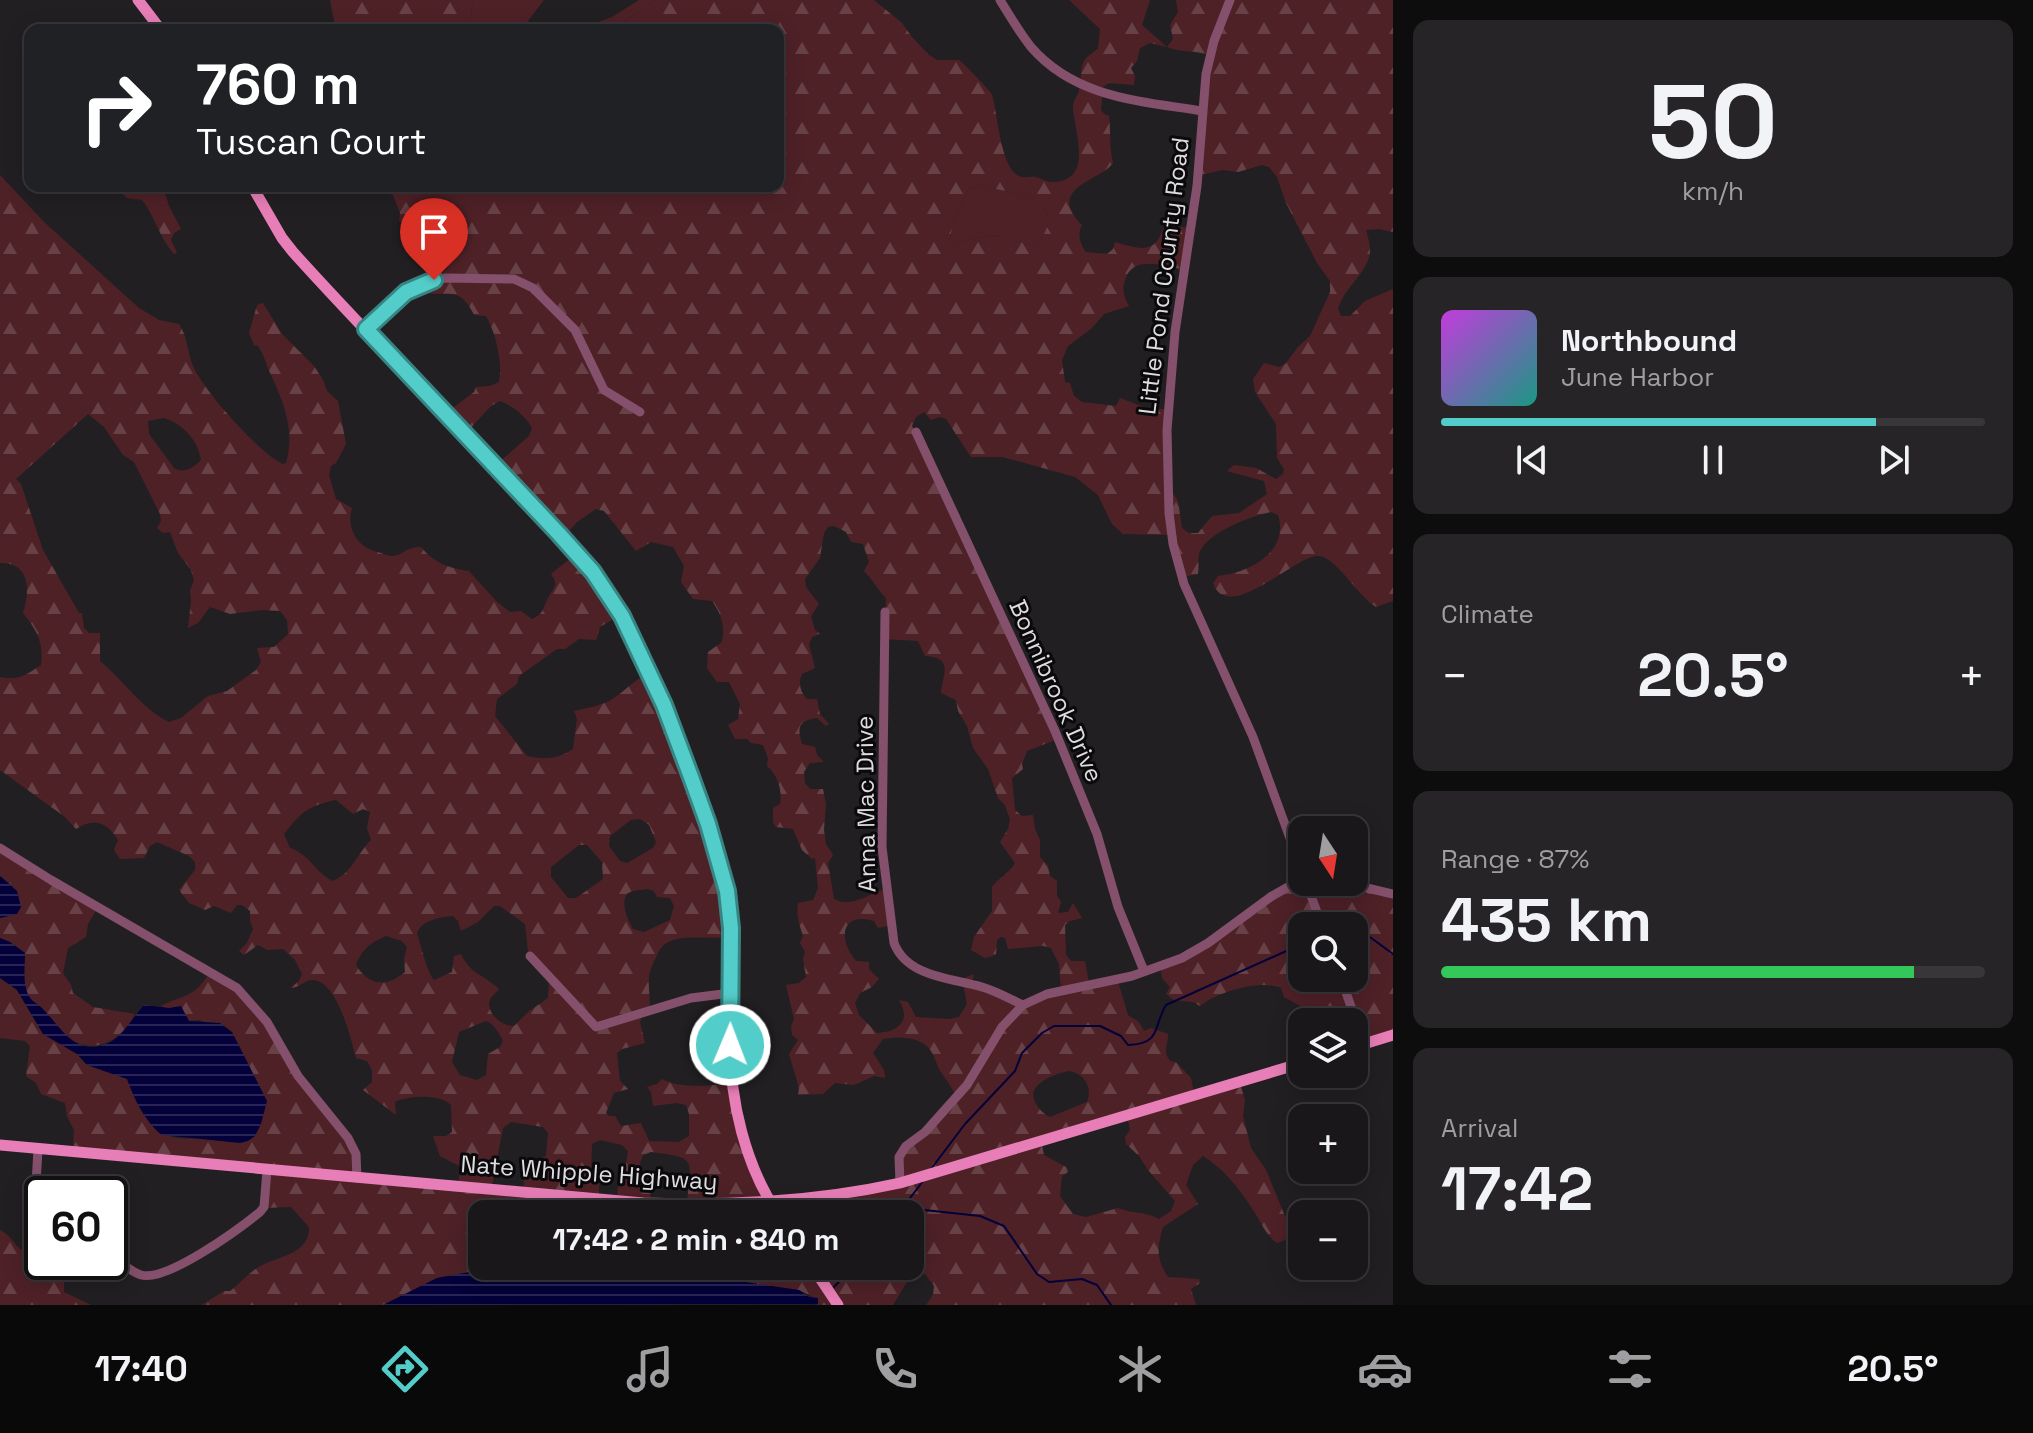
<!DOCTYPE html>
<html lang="en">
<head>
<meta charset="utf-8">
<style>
  body { margin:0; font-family:"Space Grotesk",sans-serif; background:#272427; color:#f1f3f6; height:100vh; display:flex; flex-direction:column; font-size:30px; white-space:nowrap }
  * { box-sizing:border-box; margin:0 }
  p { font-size:26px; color:#9f9fa2 }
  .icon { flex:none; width:44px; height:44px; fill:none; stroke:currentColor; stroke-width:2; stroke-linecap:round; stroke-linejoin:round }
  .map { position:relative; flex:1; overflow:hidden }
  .sheet { display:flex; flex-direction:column; gap:20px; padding:20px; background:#0e0d0e; width:640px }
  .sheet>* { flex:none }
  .guide { position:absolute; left:24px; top:24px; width:760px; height:168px; border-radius:16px; box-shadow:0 4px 20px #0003,0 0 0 2px #383639; background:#202124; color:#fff; overflow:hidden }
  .needle { width:52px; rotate:168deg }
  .tools { position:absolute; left:1288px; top:816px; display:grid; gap:16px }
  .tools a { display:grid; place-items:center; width:80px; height:80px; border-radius:16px; background:#1a171a; box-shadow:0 4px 20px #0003,0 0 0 2px #383639; font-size:40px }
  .speed { position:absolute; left:24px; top:1176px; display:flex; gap:16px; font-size:40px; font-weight:700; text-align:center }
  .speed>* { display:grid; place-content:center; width:104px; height:104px; border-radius:50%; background:#1a171a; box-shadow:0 4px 20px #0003,0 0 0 2px #383639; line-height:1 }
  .speed .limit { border:4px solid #111; border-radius:12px; background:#fff; color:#111 }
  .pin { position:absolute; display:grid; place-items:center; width:68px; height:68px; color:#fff; margin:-82px -34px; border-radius:50% 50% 50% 0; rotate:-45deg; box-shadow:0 0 8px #0007 }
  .pin .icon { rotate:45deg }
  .me { position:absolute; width:88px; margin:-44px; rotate:1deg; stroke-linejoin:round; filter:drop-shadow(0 0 6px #0008) }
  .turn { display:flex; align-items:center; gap:28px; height:168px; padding:0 40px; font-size:36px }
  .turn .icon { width:104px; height:104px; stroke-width:2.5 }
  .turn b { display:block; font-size:56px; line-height:68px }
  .big { font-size:60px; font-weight:600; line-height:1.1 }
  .sheet .tile { flex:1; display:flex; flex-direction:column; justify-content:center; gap:12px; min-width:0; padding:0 28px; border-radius:16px; background:#272427 }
  .sheet .dial { align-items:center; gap:0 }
  .dial b { font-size:104px; line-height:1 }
  .song { display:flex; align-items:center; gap:24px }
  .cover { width:96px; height:96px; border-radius:12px; background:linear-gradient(135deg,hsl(290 70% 55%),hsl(170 70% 35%)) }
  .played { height:8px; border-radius:4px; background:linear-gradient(90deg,#53cdc9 80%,#383639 80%) }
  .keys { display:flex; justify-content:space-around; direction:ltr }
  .heat { display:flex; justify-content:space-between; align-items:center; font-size:44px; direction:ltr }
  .charge { height:12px; border-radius:6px; background:linear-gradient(90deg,#34c759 87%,#383639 0) }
  .trip { position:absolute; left:468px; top:1200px; width:456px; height:80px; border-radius:16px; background:#1a171a; box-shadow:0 4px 20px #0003,0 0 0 2px #383639; font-weight:600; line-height:80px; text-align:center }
  .menu { display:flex; height:128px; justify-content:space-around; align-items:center; background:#0a090a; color:#9f9fa2 }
  .menu .icon { width:56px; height:56px }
  .menu .selected { color:#53cdc9 }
  .menu b { font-size:36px; color:#f1f3f6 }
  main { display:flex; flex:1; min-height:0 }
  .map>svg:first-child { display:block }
  .green { fill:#4e2127 }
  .forest { fill:url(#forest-firs); fill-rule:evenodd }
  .water { fill:url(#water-rules) }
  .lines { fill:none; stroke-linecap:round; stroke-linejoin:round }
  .stream { stroke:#04003a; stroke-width:2 }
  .minor { stroke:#84506b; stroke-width:9 }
  .major { stroke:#e87eb7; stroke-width:11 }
  .route-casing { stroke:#368583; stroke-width:20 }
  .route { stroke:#53cdc9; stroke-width:14 }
  .labels { text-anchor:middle; stroke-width:6; stroke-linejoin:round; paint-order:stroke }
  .street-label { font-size:24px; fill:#dfdcdf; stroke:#0a090b }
</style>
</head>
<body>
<main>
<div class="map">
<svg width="1393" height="1305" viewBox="0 0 1393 1305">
  <defs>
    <pattern id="forest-firs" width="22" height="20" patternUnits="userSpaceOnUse" patternTransform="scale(2)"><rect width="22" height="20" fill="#4e2127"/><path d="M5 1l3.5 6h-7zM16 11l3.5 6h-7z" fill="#674146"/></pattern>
    <pattern id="water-rules" width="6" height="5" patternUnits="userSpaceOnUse" patternTransform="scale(2)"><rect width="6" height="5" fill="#04003a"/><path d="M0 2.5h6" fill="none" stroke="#282556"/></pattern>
  </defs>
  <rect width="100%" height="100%" fill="#221f22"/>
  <path class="green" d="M474,0H544L524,26V30H473L471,11Z
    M639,0H656L612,30H577L612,17Z
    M980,185C1018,196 1073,196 1036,247C1000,235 989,232 953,244L949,242L955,218L969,188Z"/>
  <path class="forest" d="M330,0H474L471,11L473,30H447L443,24C426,21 403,26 386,30C371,33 354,30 339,30L335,26Z
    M656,0H874L902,23L912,37L929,55L937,60H959C964,64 991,91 992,95C998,113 1000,173 1022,177C1026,178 1031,176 1035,177C1041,178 1046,182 1052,182C1095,182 1074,131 1073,107C1073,100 1078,96 1079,90C1084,69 1076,62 1098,49L1100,29L1069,0H1150L1142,25L1167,47L1150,43L1140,48L1137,61L1131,68L1135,76L1134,85L1109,83L1103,87L1101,110L1104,114L1109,116C1111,132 1109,148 1113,163C1103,180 1044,187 1082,225C1077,233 1080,245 1086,252L1107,254L1113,249L1115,242C1139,249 1157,256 1164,224L1188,228L1181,269C1163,266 1137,256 1127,275C1122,286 1122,294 1129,306L1104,314L1092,328L1068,346L1062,360L1065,382L1070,383L1074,396L1082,402L1116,406L1120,398L1149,409H1165L1169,487L1178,501L1182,528L1189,533H1198L1212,516L1239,513L1267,494L1264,481L1227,471L1234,465L1256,468L1276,479L1283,474L1284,469L1277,458L1276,424L1255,392L1253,379L1264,363L1279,367L1285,364L1298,347L1310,336L1330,292V281L1317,263L1286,203L1277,177L1269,167L1262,165L1238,172L1222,170L1196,176L1209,55C1195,50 1181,53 1167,47L1173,39L1170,25L1178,12L1176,0H1393V232L1379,229L1366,230C1368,238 1372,249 1369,257C1363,277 1345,287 1338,309L1341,316H1350L1365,301L1393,289V601L1376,607C1357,596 1334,553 1316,556C1292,559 1227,624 1213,583L1218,576C1249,573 1290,552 1278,515L1271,512C1251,516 1205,533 1199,554C1198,559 1199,568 1198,574L1183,577L1171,535L1123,534L1112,524L1098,495L1075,477L1003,457H971L946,419L940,417L931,420L924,412L916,417L912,426L940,481L1058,739L1027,751L1022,764L1023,769L1012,778L1015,810L1022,816L1033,815L1035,829L1040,840V857L1048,866L1050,876L1057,881V896L1061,902L1058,913L1068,912L1073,903L1082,918L1070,921L1065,925L1066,955L1071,961H1085L1089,983L1117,978L1128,1015L1139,1022L1144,1031L1151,1028L1168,1034C1168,1046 1162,1050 1170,1061L1176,1062L1191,1078L1194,1093L1239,1080L1245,1100L1243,1116L1251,1148L1266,1170L1287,1221L1288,1233L1285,1240L1277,1243C1265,1235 1260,1219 1251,1207C1238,1187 1224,1169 1203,1156L1193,1165L1186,1185L1198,1204L1163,1227C1157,1247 1156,1259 1168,1277L1199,1279L1200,1283L1191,1289L1196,1305H926L933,1295L934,1286L925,1274L910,1277L893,1305H817L813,1297L799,1290L756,1285L725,1278L664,1270H606L547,1266H910V1214H482V1266H502L437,1278L383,1305H202L224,1291H230C240,1284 248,1273 259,1267C276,1256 310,1255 309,1227L291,1207L265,1208L264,1168L73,1149L74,1130L67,1116L65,1103L41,1094L36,1083L26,1076L30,1046L25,1041L0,1038V978L17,990L43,1034L77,1054L87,1065L127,1079C135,1101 148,1131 172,1137C182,1140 194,1138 204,1138L242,1053L232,1032L199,1020L189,1021L184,1015L161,1006C187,993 193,999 210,972L247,995L288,1059L348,1137L356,1174L458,1184L461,1167L440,1156L433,1136H446L452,1132L451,1105C441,1094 408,1095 395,1102L396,1115L363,1090L372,1082V1070L367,1061L356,1058C351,1039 338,983 314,980C305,979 300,988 290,988L299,981L302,974L295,960L283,949L267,950L258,945L244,955L239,951L247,943L253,929L250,921V911L242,905H237L231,913L214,906L205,910L189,903L179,890L195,870V862L189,856L157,842L150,846L144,858L120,859L114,850L118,840C107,822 94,817 76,829L65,817L0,770V677C18,681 26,675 41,665C44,643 37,630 23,613C30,592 31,562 0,563V175L44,222L139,308L159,320L179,324C188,337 187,352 193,366C203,390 260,454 283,464L286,463C295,432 285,405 271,375C266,365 265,356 258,346L254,345L249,333L257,305L263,303L282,334L314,366L323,380L327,391L338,401L346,444L336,463L331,466L329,475L336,499L352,508C346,529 357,547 378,552C381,553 388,556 391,556C403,556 407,546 421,547C434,563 448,568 469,571L497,602L510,612L521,611L532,619C544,614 543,608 548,598C553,588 560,586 551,574L577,553L620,615L600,627L596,640L579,639L565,649H557L519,676L517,684L497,699L495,716L527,756C545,760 558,759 573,749L577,719L574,711C586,708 601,706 611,700C625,691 633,681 647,674L709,824L730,936C706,942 667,928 657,955C654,962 649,970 649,979C648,990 651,999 649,1010L643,1013L640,1022L645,1043L622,1049L617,1053L620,1081L628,1089L614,1093L606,1113L609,1116H615L621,1126L641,1123L649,1141L679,1142L689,1136V1114L686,1105L676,1103L653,1106L651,1092L647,1087L657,1084L662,1079C679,1089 710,1086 730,1083L769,1201L899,1182L900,1157L956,1097C952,1086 945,1079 939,1069C936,1063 935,1057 931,1051C921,1036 899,1036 883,1039L873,1053L884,1070L885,1078L874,1076L854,1085L835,1083L823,1094L798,1095L799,1088L789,1054L798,1040L792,1035L791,1026L794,1019L786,985L799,983L806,977L803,959L805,952L800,943L803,936C799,924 796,914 798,903L813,900L818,888L815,858L812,859L802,850L793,829L776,827L773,822V808L780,804C783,792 777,773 767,766L768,758L763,745L751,743L747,739H735L728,725L738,719L740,704L729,682H717L707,668L708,652L722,642C725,626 722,615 712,601L693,599L681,582L684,566L673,547L651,542L636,551L604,511L596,509L577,522L565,536L497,464L529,436L532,428C526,416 513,406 500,401L491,406L466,433L449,411L474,392L476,387L490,386L499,382C503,363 496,333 486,316L474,315C458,281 444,301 418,290L425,278C441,275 450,272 452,254L441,234L418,233L399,221L400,213L393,195L377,191L374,186H778V30H612ZM980,185C1018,196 1073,196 1036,247C1001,235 989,232 953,244L949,241L955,218L969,188ZM88,414L104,427L123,455L134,462L160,514L161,521L157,528L163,533L170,532L178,553L191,570L194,581L190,590L191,601L188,628L198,623L210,607L230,614L261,610L280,611L287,620L288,634L274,647L257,648L261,662L256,670L227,691L208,696L181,718L169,722C143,710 123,680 100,661V633H89L84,628L82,613H79L43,550L21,484L16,479ZM164,418C183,424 198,440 201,460C194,468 183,474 174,468L149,434L148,421ZM834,526L846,532L851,542L863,544L869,562L864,571C873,580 877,589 886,598L885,639L918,641L925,656C954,658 943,673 941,693L956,700L958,711L967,726L973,748L988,769L998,798L1005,805L1010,820L1008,829L1000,842L1015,863C1009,874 999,877 992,887V911L974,937L971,950L985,958L996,955L997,940L1001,937L1005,938L1008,949L1043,946L1051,948L1059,964L1061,989L1021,1002L972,981L974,974L962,979L967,1004L959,1017L950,1019L916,1017L908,1002L899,1000C912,1021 898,1032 877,1033L859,1015L855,1003L860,993L872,987L879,979L869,969V962L856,961C838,940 840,911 874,921L878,928L892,925L883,890C866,895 852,908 834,899L828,863L833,855L826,844L824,830L826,804L823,789H810L805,783L804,772L810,763L824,762L817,755L815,747L802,744C797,727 798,721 817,718L826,726L829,724L820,714L817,699H807C800,692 798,683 802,674L815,668L809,644L812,637L820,634L815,630L811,616L819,604L806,587L805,579L820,558L824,533L828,527ZM336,800L353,814L363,809L370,812L367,828L371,840C356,855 353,872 333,881C314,872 312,856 290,848L284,834C302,811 308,806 336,800ZM640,819L649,825L656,842L653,848L627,863L620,861L609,846L610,836L631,820ZM579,845H587L602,862L603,879L576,898H568L551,877V867ZM647,889L654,891L657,897L670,898L674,906L670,920L644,932L633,929C628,921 620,903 627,894C631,890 641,890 647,889ZM494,906H500L525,924L528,951L539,962L549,981L548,998L528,1012L514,1026C503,1027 485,1013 490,1000C492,995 496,993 499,989C483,974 470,974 461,954L454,956L452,972L434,980C428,974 420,944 417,933C422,920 440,917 453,916L458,921L461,931L478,922ZM386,936L402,941L407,947L404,959L405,972C386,988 369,986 356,965C362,949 370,943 386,936ZM486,1021C493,1023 500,1034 503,1041L500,1047L488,1054L486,1075L477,1080L460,1075L452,1062L459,1032ZM1069,1071C1084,1073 1093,1087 1087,1102L1050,1117C1039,1112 1026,1095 1038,1085C1046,1077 1059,1073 1069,1071ZM1127,1115L1130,1130L1125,1137L1126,1144L1139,1156L1148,1170L1175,1201L1171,1211L1159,1219C1145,1211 1132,1214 1118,1208L1086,1217L1073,1214L1060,1196L1062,1176L1068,1172L1066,1167L1044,1155L1041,1140ZM511,1122L543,1127L548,1133L546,1156L538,1160L527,1159L523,1190L492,1186L503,1128ZM600,1140L622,1145L628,1151L624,1178L618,1182L617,1198L598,1197L600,1181L591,1173L592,1144ZM651,1152C698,1158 691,1158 687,1203L650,1202L651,1185L649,1186L641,1179L640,1163L643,1155Z
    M113,186H163L169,206L181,229L174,233L171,240L177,253L174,254C158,235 156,218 142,200L127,198Z
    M0,846L98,907L88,924L86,937L68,948L63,973L71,985L73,993L93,1007L135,1014C122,1041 95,1055 68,1039C57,1032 52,1019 43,1010C39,1005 32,1003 29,997C22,985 25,967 25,953L10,942L0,938V918L17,914L13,886L0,876Z
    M1302,882H1336L1393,894V1032L1365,1040L1354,1022H1329L1284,997L1281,988C1260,979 1217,992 1200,1006L1193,1002L1174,1000L1166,994L1170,987L1162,978L1160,964L1179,957ZM1302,926H1354V978H1302Z
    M0,1230C11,1236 10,1239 18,1247C33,1261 50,1267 64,1281V1292L91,1305H0Z"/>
  <path class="water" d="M0,876L17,891L21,907L17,914L0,918Z
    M0,938L10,942L25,953C25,967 22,983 29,996C32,1002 37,1003 42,1008C61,1027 74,1056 106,1044C120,1040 134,1016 144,1005L169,1008L181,1006L189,1021L220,1023L232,1032L267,1101L261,1124L255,1136L248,1141L240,1143L162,1135C145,1122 134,1098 127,1079L87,1065L77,1054L43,1034L17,990L0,978Z
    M502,1266L664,1270L799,1290L809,1297L818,1298V1304L383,1305L437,1278Z"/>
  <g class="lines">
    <path class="stream" d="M1354,932H1363L1393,954
      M931,1169L965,1124L1015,1071L1022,1053L1042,1033L1054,1026H1100L1121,1036L1128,1045C1162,1044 1153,1026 1166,1005L1302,944
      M906,1208L980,1216L1004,1226L1037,1274L1049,1282L1082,1279L1097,1285L1111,1305
      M898,1214L923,1181
      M833,1288L854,1266"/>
    <path class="minor" d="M1000,0C1010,16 1019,32 1031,47C1075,98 1140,101 1202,111
      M1230,0L1214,41L1206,74L1197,186L1175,332L1167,430L1169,513L1173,544L1184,584L1253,737L1302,871
      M366,329L406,292L434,280L445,278L514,279L533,288L575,330L604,390L640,412
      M916,432L1055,731L1097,834L1118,907L1144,971
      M885,612L882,847L894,943C907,977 951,978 982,987C996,991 1010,999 1023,1005
      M0,848L51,880L237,988L267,1022L298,1076L348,1138L356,1154L357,1178
      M1306,882L1322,926
      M1342,882L1393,894
      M530,956L596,1027L691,998L731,993
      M1341,978L1364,1044
      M38,1149L36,1184L42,1197
      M900,1183L899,1157L906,1146L925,1132L967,1085L1002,1027L1023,1005L1047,994L1132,976L1182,958L1208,943L1272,896L1302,879
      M110,1255C119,1261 131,1272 141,1275C167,1282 239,1229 260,1212L264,1207L267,1170"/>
    <path class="major" d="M138,0L161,30
      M252,186L282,238L293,252C359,325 428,396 497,467C535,507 578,547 609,594C639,639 659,691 677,742C693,783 709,824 721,867C737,925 730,983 730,1042C730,1101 745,1165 778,1214
      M1354,1047L1393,1035
      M0,1145L643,1203C730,1206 815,1202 900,1183L1302,1063
      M812,1266L838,1305"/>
  </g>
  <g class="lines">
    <g class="route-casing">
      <path id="route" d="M434,280L406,292L366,329L559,534L593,572L622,616L664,705L691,777L708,824L727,891L731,928L730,1045"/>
    </g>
    <use href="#route" class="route"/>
  </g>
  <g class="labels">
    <g class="street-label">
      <text transform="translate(1164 276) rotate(-83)" y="8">Little Pond County Road</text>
      <text transform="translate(1056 691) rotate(66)" y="8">Bonnibrook Drive</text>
      <text transform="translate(866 804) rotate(-91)" y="8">Anna Mac Drive</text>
      <text transform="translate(589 1173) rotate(4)" y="8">Nate Whipple Highway</text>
    </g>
  </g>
</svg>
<div class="tools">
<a><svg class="needle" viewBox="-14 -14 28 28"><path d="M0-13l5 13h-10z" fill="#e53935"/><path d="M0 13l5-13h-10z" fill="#9f9fa2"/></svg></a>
<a><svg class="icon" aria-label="search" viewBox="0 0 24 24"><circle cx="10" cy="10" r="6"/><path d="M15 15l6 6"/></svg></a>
<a><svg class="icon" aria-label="layers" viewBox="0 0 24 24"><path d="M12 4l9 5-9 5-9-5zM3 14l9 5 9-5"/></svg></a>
<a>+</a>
<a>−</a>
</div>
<div class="speed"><div class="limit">60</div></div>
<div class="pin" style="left:434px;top:280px;background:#d93025"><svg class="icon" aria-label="arrive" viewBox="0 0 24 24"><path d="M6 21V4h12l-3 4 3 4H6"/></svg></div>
<svg class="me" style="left:730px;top:1045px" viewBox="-20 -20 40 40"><circle r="17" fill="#53cdc9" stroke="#fff" stroke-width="3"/><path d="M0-11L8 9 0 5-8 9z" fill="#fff"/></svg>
<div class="trip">17:42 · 2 min · 840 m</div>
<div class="guide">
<div class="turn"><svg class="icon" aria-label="right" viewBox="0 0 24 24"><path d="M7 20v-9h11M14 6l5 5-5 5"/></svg><div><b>760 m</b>Tuscan Court</div></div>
</div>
</div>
<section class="sheet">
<div class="tile dial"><b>50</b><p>km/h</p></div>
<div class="tile">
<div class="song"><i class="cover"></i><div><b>Northbound</b><p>June Harbor</p></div></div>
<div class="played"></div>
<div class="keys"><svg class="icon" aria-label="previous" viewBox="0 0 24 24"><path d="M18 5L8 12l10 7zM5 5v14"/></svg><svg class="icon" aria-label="pause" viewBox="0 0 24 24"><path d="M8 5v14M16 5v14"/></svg><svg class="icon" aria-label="next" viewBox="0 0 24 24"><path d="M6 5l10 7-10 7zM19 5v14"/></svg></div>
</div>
<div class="tile"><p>Climate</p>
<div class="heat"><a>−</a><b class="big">20.5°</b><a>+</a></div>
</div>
<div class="tile"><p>Range · 87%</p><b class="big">435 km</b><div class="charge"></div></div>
<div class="tile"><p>Arrival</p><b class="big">17:42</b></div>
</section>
</main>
<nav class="menu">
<b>17:40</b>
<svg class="icon selected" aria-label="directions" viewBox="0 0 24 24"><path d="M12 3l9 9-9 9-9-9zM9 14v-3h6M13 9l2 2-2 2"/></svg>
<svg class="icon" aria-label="music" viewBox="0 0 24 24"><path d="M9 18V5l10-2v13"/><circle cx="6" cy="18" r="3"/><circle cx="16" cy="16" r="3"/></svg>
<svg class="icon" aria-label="phone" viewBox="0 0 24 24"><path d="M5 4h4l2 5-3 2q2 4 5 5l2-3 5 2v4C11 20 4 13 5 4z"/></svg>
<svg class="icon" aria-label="climate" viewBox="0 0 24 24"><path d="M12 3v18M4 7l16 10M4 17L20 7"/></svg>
<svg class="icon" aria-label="car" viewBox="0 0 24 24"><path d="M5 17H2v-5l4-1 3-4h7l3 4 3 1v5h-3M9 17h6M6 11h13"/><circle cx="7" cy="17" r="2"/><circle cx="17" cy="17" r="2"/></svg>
<svg class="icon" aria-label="filters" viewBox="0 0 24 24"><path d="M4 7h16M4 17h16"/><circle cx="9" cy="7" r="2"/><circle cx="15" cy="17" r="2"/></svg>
<b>20.5°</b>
</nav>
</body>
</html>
